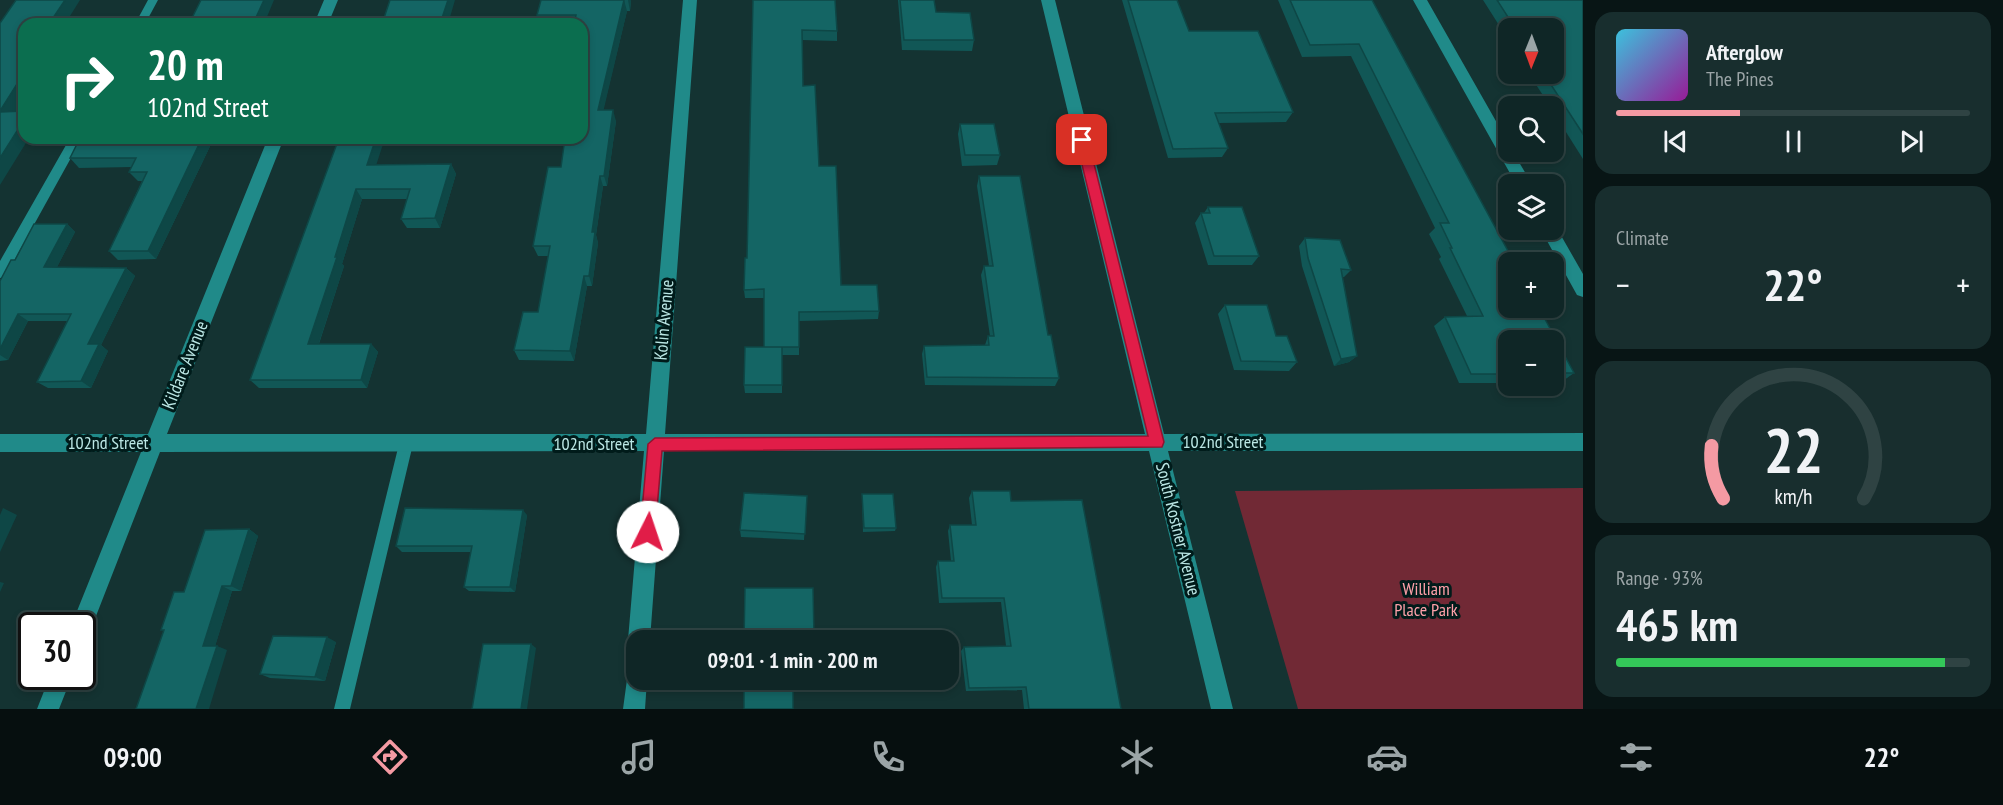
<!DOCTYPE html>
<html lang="en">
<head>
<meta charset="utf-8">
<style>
  body { margin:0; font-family:"PT Sans Narrow",sans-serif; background:#182e2e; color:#f1f3f6; height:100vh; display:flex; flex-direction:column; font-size:22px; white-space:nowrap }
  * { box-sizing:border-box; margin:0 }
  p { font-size:20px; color:#9ba5a7 }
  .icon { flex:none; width:33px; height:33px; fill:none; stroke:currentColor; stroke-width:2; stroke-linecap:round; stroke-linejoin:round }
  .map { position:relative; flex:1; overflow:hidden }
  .details { display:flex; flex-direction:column; gap:12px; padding:12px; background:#081515; width:420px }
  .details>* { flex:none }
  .hud { position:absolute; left:18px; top:18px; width:570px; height:126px; border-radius:18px; box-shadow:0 3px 9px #0003,0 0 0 2px #2f4343; background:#0b6e4f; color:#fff; overflow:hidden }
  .needle { width:39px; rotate:181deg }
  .controls { position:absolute; left:1498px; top:18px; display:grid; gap:12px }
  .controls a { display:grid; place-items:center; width:66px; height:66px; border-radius:12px; background:#0f2626; box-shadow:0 3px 9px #0003,0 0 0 2px #2f4343; font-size:30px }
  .speed { position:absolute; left:18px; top:612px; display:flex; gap:12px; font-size:30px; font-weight:700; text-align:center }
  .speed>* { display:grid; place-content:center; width:78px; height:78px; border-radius:50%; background:#0f2626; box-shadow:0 3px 9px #0003,0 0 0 2px #2f4343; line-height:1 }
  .speed .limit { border:3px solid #111; border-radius:9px; background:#fff; color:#111 }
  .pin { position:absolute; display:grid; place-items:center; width:51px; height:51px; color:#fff; margin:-26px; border-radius:12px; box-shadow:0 3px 9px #0006 }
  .me { position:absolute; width:66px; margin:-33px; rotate:4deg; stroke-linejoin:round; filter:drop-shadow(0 0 4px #0008) }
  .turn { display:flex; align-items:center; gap:21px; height:126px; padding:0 30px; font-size:27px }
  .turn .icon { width:78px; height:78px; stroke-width:2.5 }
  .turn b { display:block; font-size:42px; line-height:51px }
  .big { font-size:45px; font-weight:800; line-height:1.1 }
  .details .card { flex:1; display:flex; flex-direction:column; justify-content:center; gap:9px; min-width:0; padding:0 21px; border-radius:18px; background:#182e2e }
  .details .dial { align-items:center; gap:0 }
  .dial svg { height:156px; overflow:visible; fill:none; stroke:#2f4343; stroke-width:7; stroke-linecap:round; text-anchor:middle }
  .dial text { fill:#f1f3f6; stroke:none }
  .song { display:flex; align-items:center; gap:18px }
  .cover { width:72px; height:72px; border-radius:9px; background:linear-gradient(135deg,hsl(190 70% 55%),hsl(300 70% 35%)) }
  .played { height:6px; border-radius:3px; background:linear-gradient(90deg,#f49aa3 35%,#2f4343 35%) }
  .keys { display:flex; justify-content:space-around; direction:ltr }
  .heat { display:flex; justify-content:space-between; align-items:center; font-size:33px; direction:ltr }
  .charge { height:9px; border-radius:4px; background:linear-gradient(90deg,#34c759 93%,#2f4343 0) }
  .trip { position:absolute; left:626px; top:630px; width:333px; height:60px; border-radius:18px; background:#0f2626; box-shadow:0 3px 9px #0003,0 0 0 2px #2f4343; font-weight:800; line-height:60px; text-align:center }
  .tab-bar { display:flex; height:96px; justify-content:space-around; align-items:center; background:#060f0f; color:#9ba5a7 }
  .tab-bar .icon { width:42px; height:42px }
  .tab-bar .selected { color:#f49aa3 }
  .tab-bar b { font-size:27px; color:#f1f3f6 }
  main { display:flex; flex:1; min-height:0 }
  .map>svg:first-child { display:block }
  .green { fill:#712935 }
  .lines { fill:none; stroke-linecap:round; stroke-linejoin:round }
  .lane { fill:#208a89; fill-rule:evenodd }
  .street { fill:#208a89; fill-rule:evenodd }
  .wall { fill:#115756 }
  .shaded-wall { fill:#0e4746 }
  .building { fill:#146564; stroke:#0e4746; stroke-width:1.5 }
  .route { fill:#e11d48; stroke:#92132f; stroke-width:1.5 }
  .labels { text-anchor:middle; stroke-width:6; stroke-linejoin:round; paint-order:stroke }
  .street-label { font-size:18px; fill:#bbe7e5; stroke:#001b1a }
  .park-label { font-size:18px; fill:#fea0a9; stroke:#001b1a }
</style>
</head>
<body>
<main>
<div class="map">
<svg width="1583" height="709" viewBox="0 0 1583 709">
  <rect width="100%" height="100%" fill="#143332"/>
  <path class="green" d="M1583,488V709H1298L1235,491Z"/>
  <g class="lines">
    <path class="lane" d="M148,0H158L145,24H135Z
      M70,138H82L5,277L0,278V261Z
      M406,437L411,439L413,444L350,709H334L399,444L401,439Z"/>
    <path class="street" d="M324,0H338L328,24H314Z
      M683,0H697L665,434H1145L1041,0H1055L1164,434L1583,433V451H1168L1233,709H1211L1149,451H664L650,640H636V650L631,648L628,640L644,451L160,452L89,634L82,636V626H71L141,452H0V434H148L268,138H284L167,434H646Z
      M1413,0H1427L1509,144V152H1513L1532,184H1516Z
      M1555,225L1583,274V297L1577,295L1541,230H1554Z
      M636,669V680H647L645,709H623L628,672Z
      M50,676H72L59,709H37Z"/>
  </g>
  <path class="wall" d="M541,0H631L630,11H627L603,110L616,121L607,186H603L596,235L598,243L592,286H587L574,361L519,360L514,350L538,312L548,256H538L533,246L561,167L582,138V24H540L537,15Z
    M753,0L837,31V41L802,40L803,86L841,285L879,311L878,319L799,321V355H782V393H745L744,385L764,347V298H745L744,290L747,258Z
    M898,0H934L936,12L974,40L972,51L902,50Z
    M1122,0H1177L1189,31L1293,112L1286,122L1218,123L1228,148L1222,157L1168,158Z
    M1278,0H1372L1574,373L1560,383H1554V340H1509V383H1459L1434,326L1445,317L1467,316L1439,259L1441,257L1429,234L1435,228L1351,56L1302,57Z
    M1483,0H1583V159L1554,113V106H1550L1529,74H1554V28H1509V41Z
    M960,124L1000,155L997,165L962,166L958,134Z
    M80,138H214L156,259L118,260L109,251L142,181H138L129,172L132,167L79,168L70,158Z
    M339,138L376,165L451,164L456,174L440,228H407L401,219L407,199H362L342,264L344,266L319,344H371L378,352L367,388H259L250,380Z
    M979,176L1048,335L1059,378L1055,386L925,385L922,354L924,346L985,345L988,336H990L981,275L984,266H989L977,186Z
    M1208,207L1259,256L1252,265H1208L1195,223L1201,213H1204Z
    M67,224L75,232L57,267L126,268L135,276L101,345L108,351L91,388H48L37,382L67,321H28L8,360L0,361V281L15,260Z
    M1305,238L1351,270L1344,277H1342L1357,356L1349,362L1334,366L1302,266L1299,246Z
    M1225,305L1276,336L1297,362L1289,371L1234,370L1218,314Z
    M972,491L1011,501L1121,709H1024L1022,690L966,691L961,651L964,647L1006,646L1001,602L939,603L936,567L938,561H951L948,531L950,525H972L969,498Z
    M862,494L896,528L895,531L863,532Z
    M807,496L804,540L741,537L740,530Z
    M527,515L515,592L469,591L464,587L471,552H402L396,546Z
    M249,529L258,536L241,591H232L215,646L227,650L161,630L184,592Z
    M745,588L814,636L813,640H744Z
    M336,642L325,681L270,678L260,674Z"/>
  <path class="shaded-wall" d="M65,0H80L65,24H49Z
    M264,0H274L264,24H253Z
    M448,0H455L448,24H440Z
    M624,0L627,11L601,121L598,110Z
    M628,0H631L630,11Z
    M24,73V99L10,122L0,112V111Z
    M613,110L616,121L607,186L604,176Z
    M24,120V138H29L0,185V158Z
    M202,138H214L156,259L148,251Z
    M376,138H385L373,175L367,165Z
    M451,164L456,174L440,228L435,218Z
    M600,176L603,186L596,235L598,243L592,286L589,276L592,232Z
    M356,189L362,199L342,264L344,266L316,352L308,344Z
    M67,224L75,232L53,275L44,267Z
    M126,268L135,276L101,345L108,351L91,388L81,381L88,344Z
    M584,276L587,286L574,361L570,351Z
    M18,314L28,321L8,360L0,355V349Z
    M371,344L378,352L367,388L361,380Z
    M1357,356L1349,362L1334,366L1341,359Z
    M3,508L17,515L0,552V515Z
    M523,510L527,515L515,592L510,587Z
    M249,529L258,536L241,591L231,586Z
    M0,582L4,583L0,592Z
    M222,586L232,591L214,650L203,646Z
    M327,637L336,642L325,681L315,677Z
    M531,644L536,648L527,709H521Z
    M217,646L227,650L209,709H196Z"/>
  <path class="building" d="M16,0H65L49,24H24V73L0,111V23Z
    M201,0H264L253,24H189Z
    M390,0H448L440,24H382Z
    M541,0H624L598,110H613L604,176H600L592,232H595L589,276H584L570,351L514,350L523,312H538L550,246H533L548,167H561L565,138H582V24H574L576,15H537Z
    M753,0H835L837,31L802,30L803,86L815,85L819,166H836L841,285H877L879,311L799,312V347H764V289L744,290L745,258H747Z
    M900,0H934L936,12L970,13L974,40H904Z
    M1128,0H1177L1189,31H1258L1293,112L1215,113L1228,148L1173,149Z
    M1290,0H1372L1514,262H1509V308H1539L1574,373H1554V340H1509V374H1471L1445,317L1483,316L1450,248H1452L1440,223H1449L1359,44L1310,45Z
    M1497,0H1583V134L1544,74H1554V28H1515Z
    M24,111V120L0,158V112Z
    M960,124H994L1000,155H965Z
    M80,138H202L148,251H109L147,172H129L136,158H70Z
    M339,138H376L367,165L451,164L435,218L401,219L410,189H356L335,257H337L308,344H371L361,380H250Z
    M979,176H1020L1048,335H1051L1059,378L927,377L924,346L989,345L988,336H994L984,266H993Z
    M1208,207H1242L1259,256H1214L1201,213H1210Z
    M34,224H67L44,267L126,268L88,344H99L81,381L37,382L71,314H18L0,349V281L11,260H15Z
    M1305,238L1340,240L1351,270L1341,269L1357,356L1341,359L1308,258Z
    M1225,305H1267L1276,336H1287L1297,362L1241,361Z
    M745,347H782V385H744Z
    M972,491H1010L1011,501L1082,500L1121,709H1029L1026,687L969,688L964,647L1011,646L1004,598H942L938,561H954L950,525H976Z
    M744,493L807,496L805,534L740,530Z
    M862,494H893L896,528H864Z
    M405,508L523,510L510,587H464L472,546H396Z
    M249,529L231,586H222L203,646H217L196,709H136L164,630H161L174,592H184L205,530Z
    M745,588H813L814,636H793V640H744Z
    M273,636L327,637L315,677L260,674Z
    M483,644H531L521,709H472Z
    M744,680H793V709H744Z"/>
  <path class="route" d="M1082,135L1088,140L1164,442L1162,447L662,451L655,532L653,537L648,539L642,537L640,532L648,444L655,438L1148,436L1076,140Z"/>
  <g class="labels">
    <g class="street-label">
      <text transform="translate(664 320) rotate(-85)" y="6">Kolin Avenue</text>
      <text transform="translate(185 365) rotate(-68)" y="6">Kildare Avenue</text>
      <text x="1223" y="448">102nd Street</text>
      <text x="108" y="449">102nd Street</text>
      <text x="594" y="450">102nd Street</text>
      <text transform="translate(1178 529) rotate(76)" y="6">South Kostner Avenue</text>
    </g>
    <g class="park-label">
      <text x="1426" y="595">William<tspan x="1426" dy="21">Place Park</tspan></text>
    </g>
  </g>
</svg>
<div class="controls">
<a><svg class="needle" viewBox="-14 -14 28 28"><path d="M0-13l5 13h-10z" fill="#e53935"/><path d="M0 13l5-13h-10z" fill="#9ba5a7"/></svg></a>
<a><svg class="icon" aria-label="search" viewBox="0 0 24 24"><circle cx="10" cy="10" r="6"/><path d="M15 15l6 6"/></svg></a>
<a><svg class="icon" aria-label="layers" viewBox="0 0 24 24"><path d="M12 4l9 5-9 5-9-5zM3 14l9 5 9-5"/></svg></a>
<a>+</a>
<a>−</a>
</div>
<div class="speed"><div class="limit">30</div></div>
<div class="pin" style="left:1082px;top:140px;background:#d93025"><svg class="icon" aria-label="arrive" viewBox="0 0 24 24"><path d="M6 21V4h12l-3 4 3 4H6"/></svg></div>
<svg class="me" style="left:648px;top:532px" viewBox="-20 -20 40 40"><circle r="19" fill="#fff"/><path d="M0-13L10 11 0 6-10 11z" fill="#e11d48"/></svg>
<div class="trip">09:01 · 1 min · 200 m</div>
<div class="hud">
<div class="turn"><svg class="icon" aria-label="right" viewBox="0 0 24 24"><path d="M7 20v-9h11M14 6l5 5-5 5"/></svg><div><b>20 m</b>102nd Street</div></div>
</div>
</div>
<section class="details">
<div class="card">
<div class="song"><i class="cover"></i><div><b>Afterglow</b><p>The Pines</p></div></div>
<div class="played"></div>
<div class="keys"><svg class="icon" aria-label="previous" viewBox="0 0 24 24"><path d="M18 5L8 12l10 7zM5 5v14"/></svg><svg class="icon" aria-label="pause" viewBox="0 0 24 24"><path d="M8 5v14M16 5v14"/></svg><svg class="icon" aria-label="next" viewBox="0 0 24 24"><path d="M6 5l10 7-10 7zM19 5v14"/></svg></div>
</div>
<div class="card"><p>Climate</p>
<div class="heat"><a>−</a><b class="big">22°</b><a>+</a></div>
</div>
<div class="card dial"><svg viewBox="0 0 100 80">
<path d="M14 69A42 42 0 1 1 86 69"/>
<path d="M14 69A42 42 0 0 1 8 42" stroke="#f49aa3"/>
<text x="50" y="56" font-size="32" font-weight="700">22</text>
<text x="50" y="72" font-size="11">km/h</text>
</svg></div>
<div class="card"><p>Range · 93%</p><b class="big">465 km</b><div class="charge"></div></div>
</section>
</main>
<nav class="tab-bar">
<b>09:00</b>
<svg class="icon selected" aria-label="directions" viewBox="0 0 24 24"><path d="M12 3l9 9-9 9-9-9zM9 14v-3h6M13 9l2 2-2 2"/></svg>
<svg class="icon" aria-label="music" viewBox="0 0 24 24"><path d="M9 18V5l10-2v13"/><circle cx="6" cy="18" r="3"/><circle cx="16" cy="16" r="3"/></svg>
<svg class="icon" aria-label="phone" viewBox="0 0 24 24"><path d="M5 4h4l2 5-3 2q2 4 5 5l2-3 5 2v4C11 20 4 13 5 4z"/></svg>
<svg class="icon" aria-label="climate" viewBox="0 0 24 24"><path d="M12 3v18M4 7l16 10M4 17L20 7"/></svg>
<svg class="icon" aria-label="car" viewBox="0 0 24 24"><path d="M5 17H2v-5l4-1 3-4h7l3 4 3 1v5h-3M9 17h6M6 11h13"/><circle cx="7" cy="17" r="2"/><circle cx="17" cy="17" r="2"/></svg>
<svg class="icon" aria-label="filters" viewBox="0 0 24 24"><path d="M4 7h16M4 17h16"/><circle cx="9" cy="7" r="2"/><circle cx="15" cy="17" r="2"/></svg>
<b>22°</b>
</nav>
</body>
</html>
